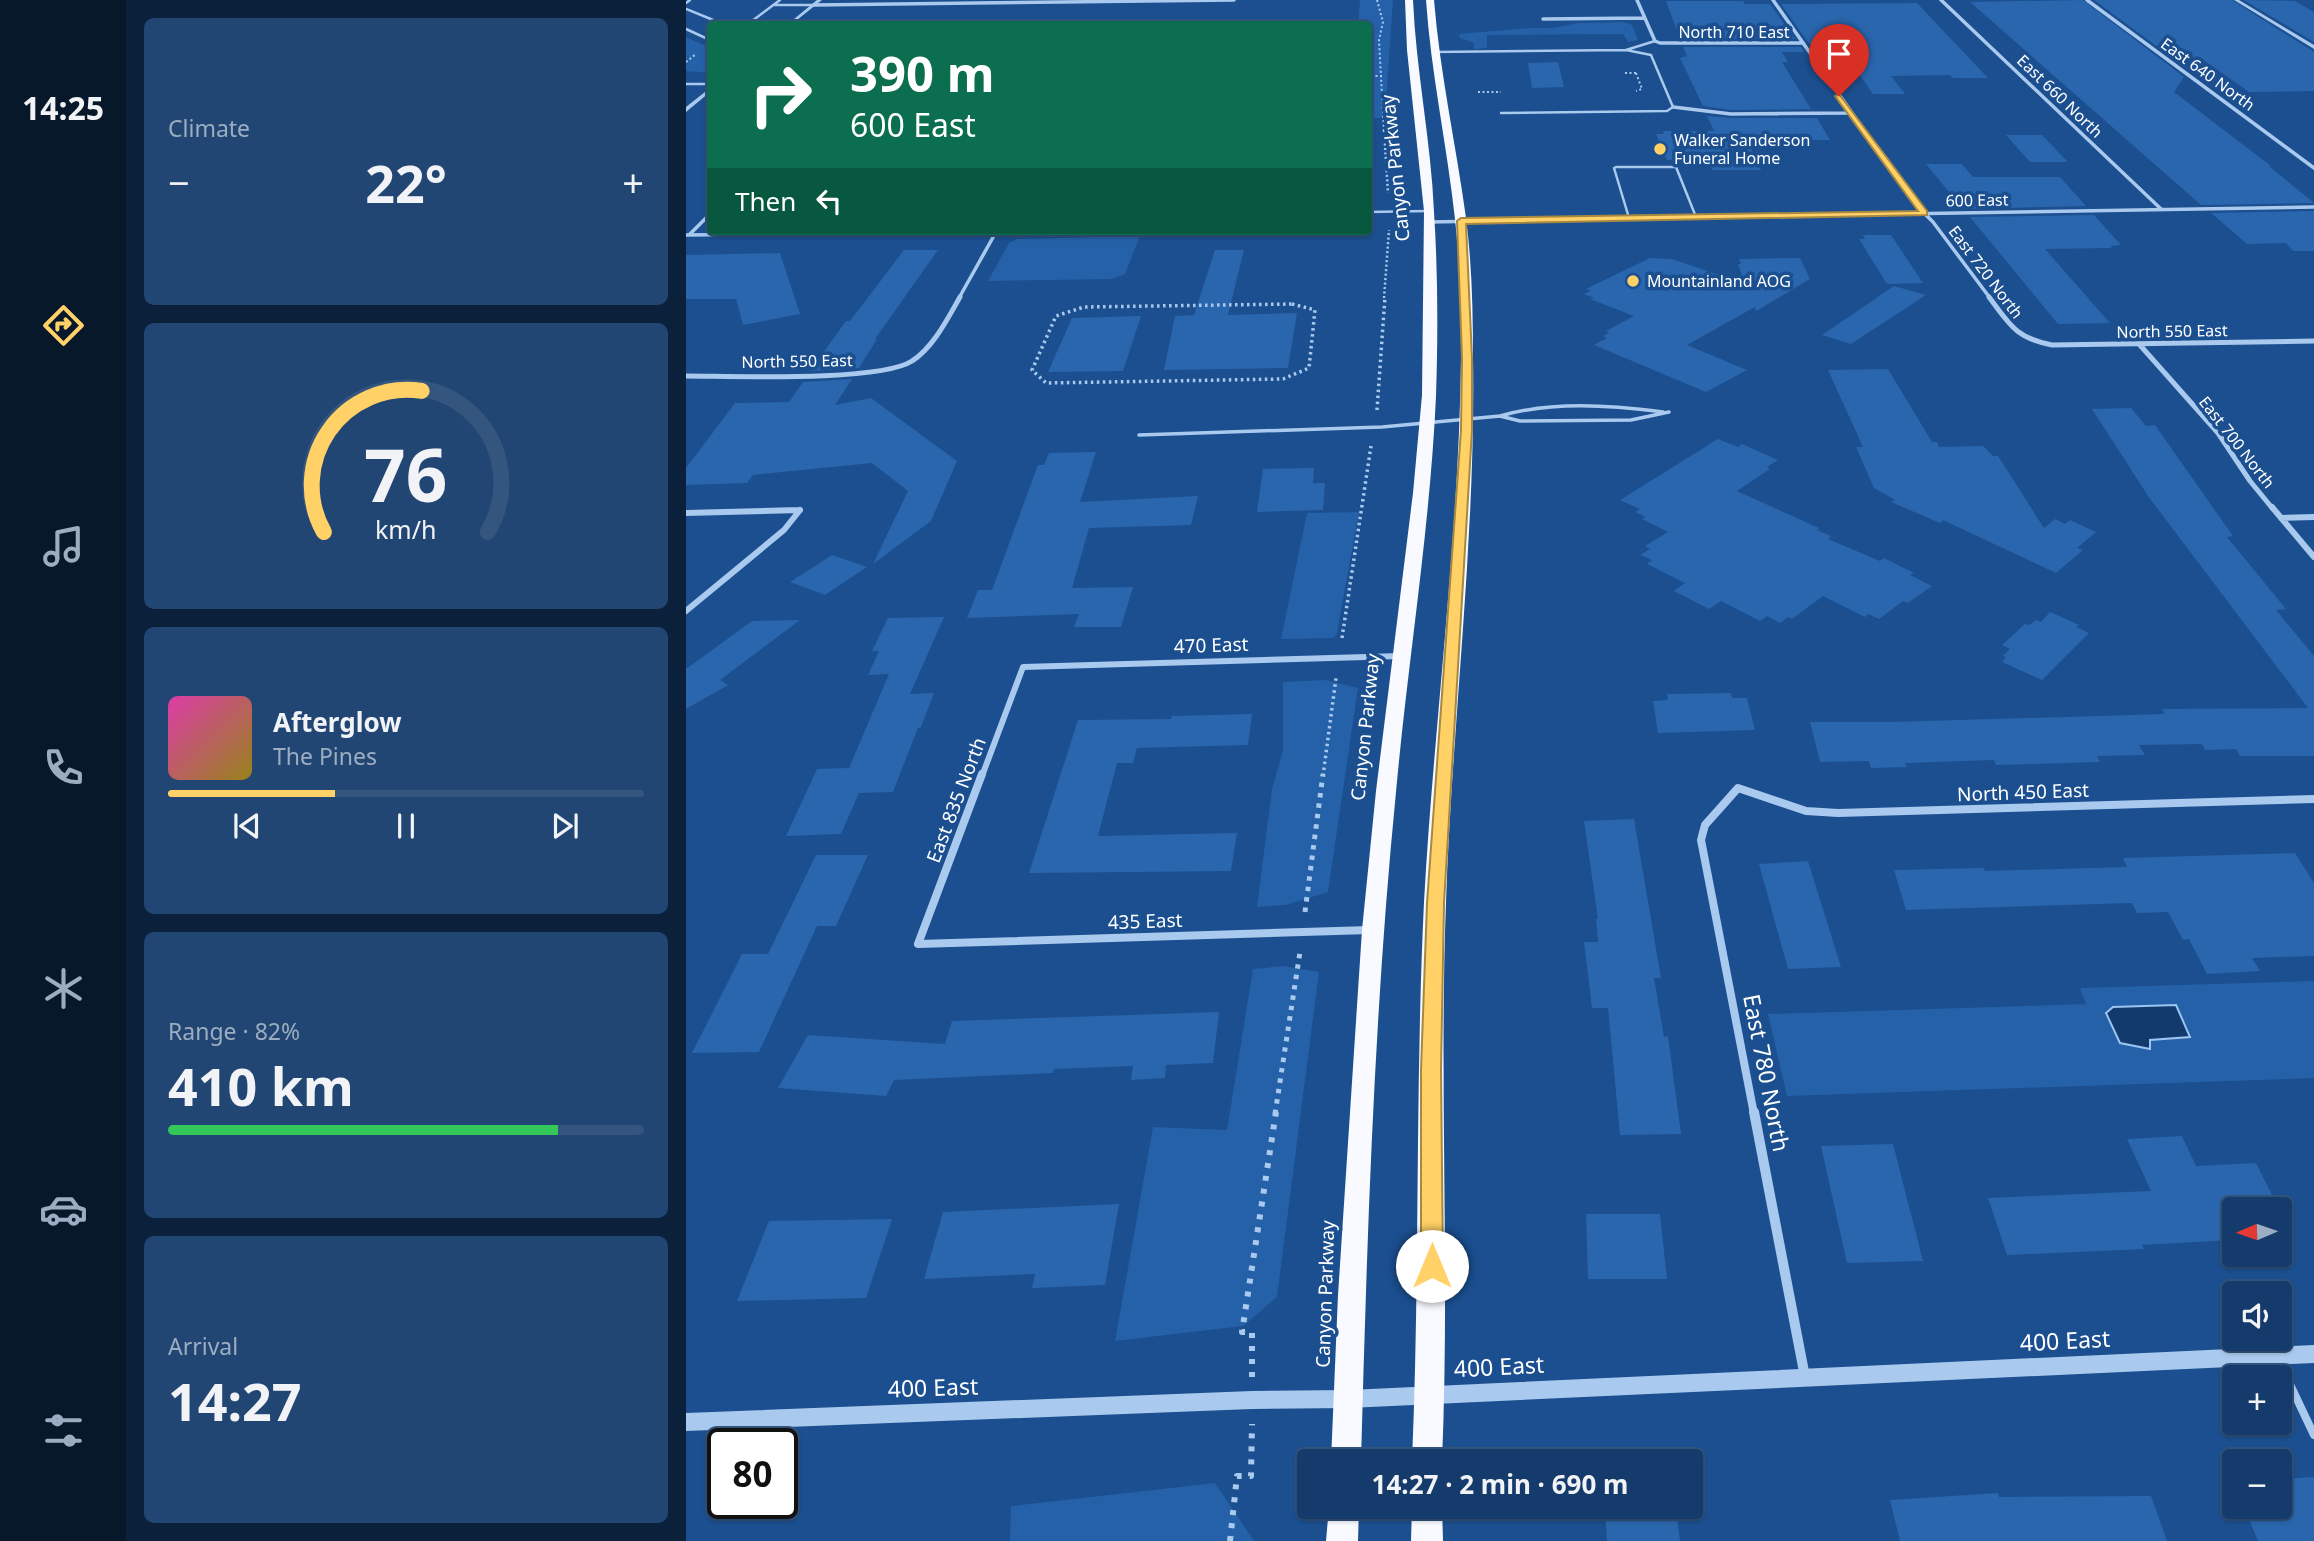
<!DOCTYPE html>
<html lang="en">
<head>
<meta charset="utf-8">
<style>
  body { margin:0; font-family:"Noto Sans",sans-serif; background:#214673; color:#f1f3f6; height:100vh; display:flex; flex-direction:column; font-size:26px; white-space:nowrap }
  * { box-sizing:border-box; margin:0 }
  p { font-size:23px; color:#9dadc1 }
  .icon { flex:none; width:38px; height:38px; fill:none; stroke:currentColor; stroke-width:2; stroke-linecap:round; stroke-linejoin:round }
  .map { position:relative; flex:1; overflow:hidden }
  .drawer { display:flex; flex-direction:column; gap:18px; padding:18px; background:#0b203b; width:560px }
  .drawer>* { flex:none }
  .hud { position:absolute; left:21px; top:21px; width:665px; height:214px; border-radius:7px; box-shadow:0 2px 5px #0004,0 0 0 2px #33557e; background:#0b6e4f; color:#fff; overflow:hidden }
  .needle { width:46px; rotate:268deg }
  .controls { position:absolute; left:1536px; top:1197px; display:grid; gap:14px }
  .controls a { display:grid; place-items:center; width:70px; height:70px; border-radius:7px; background:#143b6b; box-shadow:0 2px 5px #0004,0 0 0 2px #33557e; font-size:35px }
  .speed { position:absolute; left:21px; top:1428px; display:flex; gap:14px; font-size:35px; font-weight:700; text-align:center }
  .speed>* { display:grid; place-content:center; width:91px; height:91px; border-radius:50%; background:#143b6b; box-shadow:0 2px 5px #0004,0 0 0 2px #33557e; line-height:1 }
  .speed .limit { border:4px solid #111; border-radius:10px; background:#fff; color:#111 }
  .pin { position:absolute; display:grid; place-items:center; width:60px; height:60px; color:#fff; margin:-72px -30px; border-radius:50% 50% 50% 0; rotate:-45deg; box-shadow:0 0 7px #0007 }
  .pin .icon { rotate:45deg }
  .me { position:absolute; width:77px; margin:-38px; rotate:0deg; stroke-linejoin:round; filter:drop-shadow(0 0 5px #0008) }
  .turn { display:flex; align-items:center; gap:24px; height:147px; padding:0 28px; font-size:32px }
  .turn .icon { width:91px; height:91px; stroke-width:2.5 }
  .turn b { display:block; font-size:49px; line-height:60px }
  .then { display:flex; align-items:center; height:66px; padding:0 28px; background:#0003; gap:14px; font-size:26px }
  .big { font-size:52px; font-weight:700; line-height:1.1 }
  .drawer .card { flex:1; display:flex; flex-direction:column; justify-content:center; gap:10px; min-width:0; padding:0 24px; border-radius:10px; background:#214673 }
  .drawer .dial { align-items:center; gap:0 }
  .dial svg { height:182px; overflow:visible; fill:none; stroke:#33557e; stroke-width:7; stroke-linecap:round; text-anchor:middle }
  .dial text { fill:#f1f3f6; stroke:none }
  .song { display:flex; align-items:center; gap:21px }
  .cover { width:84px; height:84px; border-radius:10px; background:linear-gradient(135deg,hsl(320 70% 55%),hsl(50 70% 35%)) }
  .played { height:7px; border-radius:4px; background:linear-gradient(90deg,#ffd166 35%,#33557e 35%) }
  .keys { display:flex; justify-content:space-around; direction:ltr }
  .heat { display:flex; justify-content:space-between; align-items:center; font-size:38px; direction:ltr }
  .charge { height:10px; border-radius:5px; background:linear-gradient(90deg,#34c759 82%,#33557e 0) }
  .trip { position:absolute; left:611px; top:1449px; width:406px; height:70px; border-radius:7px; background:#143b6b; box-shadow:0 2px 5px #0004,0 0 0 2px #33557e; font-weight:700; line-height:70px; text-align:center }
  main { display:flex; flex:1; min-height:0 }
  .tabs { display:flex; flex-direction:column; width:126px; justify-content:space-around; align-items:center; background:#08182b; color:#9dadc1 }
  .tabs .icon { width:49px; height:49px }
  .tabs .selected { color:#ffd166 }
  .tabs b { font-size:32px; color:#f1f3f6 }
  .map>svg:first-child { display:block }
  .green { fill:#2461a8 }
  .water { fill:#123a6d; stroke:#9cc4f0; stroke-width:2 }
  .building { fill:#2a66ad }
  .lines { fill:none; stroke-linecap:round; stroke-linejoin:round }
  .path-far4 { stroke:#a9c9ee; stroke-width:2; stroke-dasharray:2 2.5; stroke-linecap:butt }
  .path-far3 { stroke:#a9c9ee; stroke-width:2.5; stroke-dasharray:2 2.5; stroke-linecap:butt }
  .path-far2 { stroke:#a9c9ee; stroke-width:3.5; stroke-dasharray:2.5 3.5; stroke-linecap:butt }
  .path-far1 { stroke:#a9c9ee; stroke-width:5; stroke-dasharray:4.5 6; stroke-linecap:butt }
  .path { stroke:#a9c9ee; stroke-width:6; stroke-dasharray:5 8; stroke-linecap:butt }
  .service-far2 { stroke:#a9c9ee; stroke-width:2.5 }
  .service-far1 { stroke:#a9c9ee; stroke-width:3.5 }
  .service { stroke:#a9c9ee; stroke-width:8 }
  .minor-far4 { stroke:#a9c9ee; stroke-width:3.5 }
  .minor-far3 { stroke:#a9c9ee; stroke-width:5 }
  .minor-far2 { stroke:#a9c9ee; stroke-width:6 }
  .minor-far1 { stroke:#a9c9ee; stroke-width:8 }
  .minor { stroke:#a9c9ee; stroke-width:10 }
  .tertiary { fill:#a9c9ee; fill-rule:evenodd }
  .trunk { fill:#f8faff; fill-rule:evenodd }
  .route { fill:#ffd166; stroke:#a68842; stroke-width:2 }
  .poi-dot { fill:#ffd166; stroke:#1b4f8f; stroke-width:2.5 }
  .labels { text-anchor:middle; stroke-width:7; stroke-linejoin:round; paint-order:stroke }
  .far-street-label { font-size:16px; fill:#fff; stroke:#1b4f8f }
  .far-poi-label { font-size:16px; fill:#fff; stroke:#1b4f8f; text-anchor:start }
  .street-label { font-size:19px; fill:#fff; stroke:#1b4f8f }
  .near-street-label { font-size:23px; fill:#fff; stroke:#1b4f8f }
</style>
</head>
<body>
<main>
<nav class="tabs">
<b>14:25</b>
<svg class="icon selected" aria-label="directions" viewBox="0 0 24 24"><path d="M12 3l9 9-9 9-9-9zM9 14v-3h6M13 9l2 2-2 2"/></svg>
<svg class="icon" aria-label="music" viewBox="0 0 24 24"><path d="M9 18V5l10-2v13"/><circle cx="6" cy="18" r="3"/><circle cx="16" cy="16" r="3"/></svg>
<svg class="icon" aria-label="phone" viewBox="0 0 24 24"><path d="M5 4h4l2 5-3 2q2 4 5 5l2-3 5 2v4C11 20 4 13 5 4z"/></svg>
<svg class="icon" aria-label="climate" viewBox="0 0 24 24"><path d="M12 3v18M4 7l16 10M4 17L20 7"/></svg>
<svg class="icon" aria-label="car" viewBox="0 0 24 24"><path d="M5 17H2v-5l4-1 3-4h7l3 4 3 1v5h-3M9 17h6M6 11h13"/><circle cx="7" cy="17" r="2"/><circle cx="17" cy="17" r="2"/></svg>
<svg class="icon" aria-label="filters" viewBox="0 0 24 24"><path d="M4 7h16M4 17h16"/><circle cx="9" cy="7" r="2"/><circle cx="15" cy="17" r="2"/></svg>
</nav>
<section class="drawer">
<div class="card"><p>Climate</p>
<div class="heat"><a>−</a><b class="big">22°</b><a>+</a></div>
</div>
<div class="card dial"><svg viewBox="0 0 100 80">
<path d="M14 69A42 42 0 1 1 86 69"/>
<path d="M14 69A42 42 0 0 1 57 7" stroke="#ffd166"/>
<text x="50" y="56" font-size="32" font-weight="700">76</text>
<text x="50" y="72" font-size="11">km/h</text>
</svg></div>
<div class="card">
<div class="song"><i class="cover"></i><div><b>Afterglow</b><p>The Pines</p></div></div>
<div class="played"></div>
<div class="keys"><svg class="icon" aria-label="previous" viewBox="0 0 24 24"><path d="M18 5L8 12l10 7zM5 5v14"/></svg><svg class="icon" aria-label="pause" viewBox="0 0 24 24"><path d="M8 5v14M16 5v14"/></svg><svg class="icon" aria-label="next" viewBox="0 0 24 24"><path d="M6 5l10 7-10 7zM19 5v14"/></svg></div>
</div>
<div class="card"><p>Range · 82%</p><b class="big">410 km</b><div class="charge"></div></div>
<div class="card"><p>Arrival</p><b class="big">14:27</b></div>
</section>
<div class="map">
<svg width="1628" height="1541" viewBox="0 0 1628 1541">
  <rect width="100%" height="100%" fill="#1b4f8f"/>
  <path class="green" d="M674,0H707L699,118H683L682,24H672Z
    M938,22L946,25L952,40L942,42L937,34L801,35V48L788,49V43L774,38L773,34L844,28H868L891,23Z
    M0,37L24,48V73L0,71Z
    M454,236L439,274L426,279L302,281L323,243L331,239Z
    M673,512L651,633L648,638L595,639L621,513Z
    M640,680L672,688L642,892L600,905L571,907L586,789L597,750V682Z
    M598,966L633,972L591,1297L557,1326L429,1341L467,1127L541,1130L567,969Z
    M1628,981V1078L1101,1096L1082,1014L1400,1004L1394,988Z
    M529,1483L568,1541H324L325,1506Z"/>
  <path class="water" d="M1490,1005L1504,1037L1464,1040V1049L1434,1043L1420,1013L1427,1007Z"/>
  <path class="building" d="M1397,0L1498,77L1488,92L1585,166H1583L1628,203L1515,205L1284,2Z
    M1408,0H1546L1628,52V91L1563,92L1513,57L1503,70Z
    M1558,0L1609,1L1628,12V42Z
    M980,1H1057L1059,4H1084L1109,39H994Z
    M1231,3L1302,78H1267L1264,75L1205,76L1219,94H1187L1158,52H1129L1095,4Z
    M997,47H1115L1118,52H1096L1102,62H1096L1125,109L1045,110L1017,106L994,58L1001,56Z
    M872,62L878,87L846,88L842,63Z
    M1021,116L1045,118H1131L1144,140H1061L1075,170H1026L1022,159L981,160L970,134H978L977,131H1028Z
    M1320,135H1356L1382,162H1344Z
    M1240,164H1276L1287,177H1374L1400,206L1277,209Z
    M1628,211V251H1607L1600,243L1561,244L1525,213Z
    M1408,215L1435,245L1424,246L1426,248L1359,249L1424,323L1372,324L1284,217Z
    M1177,235H1205L1237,283L1201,284L1173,239H1179Z
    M218,250H252L189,339H191L173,368L124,371L160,321H164Z
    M529,250H558L542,315L611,313L602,368L478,370L489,316L508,315Z
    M94,253L114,314L57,325L50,299H0V255Z
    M964,258L986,259L1059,284L1052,264H1055L1053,259L1114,258L1124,279L1070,311L1069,307L1001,345L1061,370L1020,392L908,345L921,338L917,336L923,333L920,331L948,316L904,299L908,298L898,294L905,291L900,289Z
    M1208,286L1240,295L1165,344L1136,335Z
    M455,316L437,371L362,372L386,318Z
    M1202,369L1246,442H1251L1253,447L1297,446L1307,456H1312L1358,528L1369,519L1379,524L1384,520L1410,532L1391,548L1397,550L1370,573L1257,520L1254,523L1205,502L1209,500L1188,488L1170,447H1177L1142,370Z
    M166,379L149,405L185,398L271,461L245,521L187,564L222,491L186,463L67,475L61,483L0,485V468L49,403L103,402L117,382Z
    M1445,408L1460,426L1469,425L1547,536L1541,537L1600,609L1590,610L1628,656V756H1554L1550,749L1519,750L1516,744L1453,745L1459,755L1411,756L1414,762L1310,765L1308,760L1219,763L1221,767L1185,768L1183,761L1134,762L1124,722H1206L1479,714L1476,709L1622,708L1462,496L1406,409Z
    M1032,439L1052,447L1056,444L1092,460L1081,467L1084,469L1051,491L1133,528L1131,530L1145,536L1142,539L1194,561L1198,558L1228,573L1224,575L1246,586L1222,603L1217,601L1193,619L1182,614L1179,617L1137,596L1106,619L1102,617L1094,623L1081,616L1074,621L1035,601L1023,609L988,591L999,583L961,564L966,560L954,555L964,549L959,546L982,532L956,519L960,517L949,512L954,509L934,500Z
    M410,452L394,502L512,496L505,525L403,528L386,588L447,587L435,627H388L393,614L281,618L292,590H306L352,465H358L363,453Z
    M628,468L627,483H639L637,510L571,512L577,469Z
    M146,555L181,567L139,595L104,582Z
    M1364,612L1393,625L1390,627L1403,633L1356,680L1316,662L1320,657L1317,656L1324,649L1316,645L1339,624L1343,625L1350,620L1355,622Z
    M258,617L224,694L248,693L235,727L232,728L207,792L173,793L155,834L100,836L131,769L163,768L203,674L182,675L193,651H186L202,618Z
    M114,620L34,680L42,685L0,709V669L66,621Z
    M1045,693L1046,698H1061L1069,730L972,733L967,701L982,700L981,694Z
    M566,714L562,745L451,748L447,763H431L412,836L551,833L545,871L343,873L392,720L485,719L486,716Z
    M948,819L975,978H968L978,1037L982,1036L995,1134L934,1135L922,1008H906L898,942H912L910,919H912L898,821Z
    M1609,853L1628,883V956L1566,958L1574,971L1521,974L1503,939L1497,940L1482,912L1451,913L1446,903L1220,910L1208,870L1298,868L1299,871L1441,867L1437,858Z
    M130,855H182L150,926H131L73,1052L6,1053L56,954H82Z
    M1122,861L1155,967L1102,969L1073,864Z
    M533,1012L527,1063L480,1065L479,1078L445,1080L447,1066L368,1069L367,1073L208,1080L200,1096L92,1088L122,1035L259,1044L266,1021Z
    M1496,1136L1510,1166L1570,1163L1593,1209H1549V1221H1536L1545,1240L1456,1245L1458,1249L1321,1255L1302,1198L1465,1191L1441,1139Z
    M1207,1144L1237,1261L1161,1263L1135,1146Z
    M433,1204L419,1285L346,1288L349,1274L238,1279L257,1212Z
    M900,1214H974L981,1279H902Z
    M206,1219L180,1298L51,1301L83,1221Z
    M1628,1477V1541H1572L1558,1507H1594V1479Z
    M1312,1493L1313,1497L1465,1496L1481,1541H1214L1204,1500Z
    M919,1507H990L994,1541H921Z"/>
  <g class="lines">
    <path class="path-far4" d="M691,0L697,22L693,40L698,132
      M0,62L10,54
      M939,73H950
      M950,73L956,89L950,91
      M685,76H696
      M792,92H815"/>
    <path class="path-far3" d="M698,130L702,193
      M698,298L703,230"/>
    <path class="path-far2" d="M606,304L629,310L623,368L597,379L360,383L346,370L370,316L398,307Z
      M691,410L699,297
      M656,638L685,446
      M637,776L650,678"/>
    <path class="path-far1" d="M619,912L637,774
      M589,1114L614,952"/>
    <path class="path" d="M566,1377V1332H556L590,1112
      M544,1541L551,1476H565L566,1424"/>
    <path class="service-far2" d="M0,3L4,0
      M87,5H128
      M0,9L37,24
      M62,24L94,0
      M0,29L24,40
      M940,50L969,41
      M748,52L940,50L965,55L987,107L981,111L815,113
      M0,84H24
      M682,212L742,211
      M943,218L928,168L930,167H990L1010,217"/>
    <path class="service-far1" d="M814,416C866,401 923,405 977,412
      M453,435L696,427L814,416L834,421L945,420L983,412"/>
    <path class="service" d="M1592,1359L1628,1435"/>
    <path class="minor-far4" d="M951,0L969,41L974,43H1116
      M1087,0L1231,206L1247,222L1304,298
      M1255,0L1475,209
      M1401,0L1628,168
      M128,5L548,0
      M857,19L959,18
      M987,107L1045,114L1165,113
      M744,222L1628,207
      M4,234L24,214
      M0,235L386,231
      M273,298L310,232"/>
    <path class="minor-far3" d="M1303,297C1324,325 1330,338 1366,345L1628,341
      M1453,344L1532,433L1564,481L1587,509
      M0,376C44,376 194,382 226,361C247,348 262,318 274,297"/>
    <path class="minor-far2" d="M1586,507L1628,557
      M0,513L114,510
      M1595,518L1628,517
      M0,611L98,530L114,510
      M296,776L337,667L715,656"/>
    <path class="minor-far1" d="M296,774L232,944L683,930
      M1068,1114L1015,840L1019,825L1052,788L1120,811L1152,813L1628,799"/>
    <path class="minor" d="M1068,1112L1119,1377"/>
    <path class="tertiary" d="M131,0H136L106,24H102Z
      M1548,0H1553L1628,45V49Z
      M24,88V92L0,112V107Z
      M1628,1345V1363L663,1408L566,1409L0,1431V1413L566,1391L663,1390Z"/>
    <path class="trunk" d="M719,0H727C730,71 745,141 748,212C752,273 752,336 750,396C744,529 722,660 710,792C688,1014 681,1238 675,1461H645L652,1295L676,930L690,791L727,493L736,395L738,211L721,50Z
      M740,0H748C754,74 770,145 780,218C786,264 787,312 787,358C790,540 766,721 760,902C753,1088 764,1275 756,1461H726C734,1275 729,1088 738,902C748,721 773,540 775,358C775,313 774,264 769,219C761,145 745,74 740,0Z
      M643,1507H673L672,1541H640Z
      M726,1507H756L757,1541H725Z"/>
  </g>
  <path class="route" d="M1153,94L1241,211V215L780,224L786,358V430L758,903L755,1070L757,1266L754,1273L746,1276L738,1273L735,1266V1070L741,903L775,430L776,358L771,221L775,218L1232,211L1149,96Z"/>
  <g class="poi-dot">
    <circle cx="974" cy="149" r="7"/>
    <circle cx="947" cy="281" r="7"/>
  </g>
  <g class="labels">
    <g class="far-street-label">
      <text x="1048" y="38">North 710 East</text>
      <text transform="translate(1522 74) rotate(36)" y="6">East 640 North</text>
      <text transform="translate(1374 96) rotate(44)" y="6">East 660 North</text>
      <text transform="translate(1291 200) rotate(-1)" y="6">600 East</text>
      <text transform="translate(1300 272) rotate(53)" y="6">East 720 North</text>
      <text transform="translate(1486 331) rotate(-1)" y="6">North 550 East</text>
      <text transform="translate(111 361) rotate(-1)" y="6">North 550 East</text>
      <text transform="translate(1551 442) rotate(52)" y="6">East 700 North</text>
    </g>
    <g class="far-poi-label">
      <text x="988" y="146">Walker Sanderson<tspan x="988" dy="18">Funeral Home</tspan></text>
      <text x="961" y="287">Mountainland AOG</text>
    </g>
    <g class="street-label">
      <text transform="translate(709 168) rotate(-96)" y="7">Canyon Parkway</text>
      <text transform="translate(525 645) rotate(-2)" y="7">470 East</text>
      <text transform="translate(679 727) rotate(-84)" y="7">Canyon Parkway</text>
      <text transform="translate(1337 792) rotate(-2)" y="7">North 450 East</text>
      <text transform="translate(270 800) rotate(-69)" y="7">East 835 North</text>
      <text transform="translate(459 921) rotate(-2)" y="7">435 East</text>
      <text transform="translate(639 1294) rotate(-88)" y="7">Canyon Parkway</text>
    </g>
    <g class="near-street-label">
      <text transform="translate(1080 1073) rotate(79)" y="8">East 780 North</text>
      <text transform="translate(1379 1341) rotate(-3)" y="8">400 East</text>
      <text transform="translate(813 1367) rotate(-3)" y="8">400 East</text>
      <text transform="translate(247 1388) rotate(-2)" y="8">400 East</text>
    </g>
  </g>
</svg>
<div class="controls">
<a><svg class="needle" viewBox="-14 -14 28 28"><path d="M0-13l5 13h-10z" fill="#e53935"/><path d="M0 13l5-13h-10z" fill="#9dadc1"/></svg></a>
<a><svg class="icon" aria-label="sound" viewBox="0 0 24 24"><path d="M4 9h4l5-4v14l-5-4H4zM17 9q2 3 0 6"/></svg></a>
<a>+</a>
<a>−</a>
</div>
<div class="speed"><div class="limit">80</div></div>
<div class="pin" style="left:1153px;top:96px;background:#d93025"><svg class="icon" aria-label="arrive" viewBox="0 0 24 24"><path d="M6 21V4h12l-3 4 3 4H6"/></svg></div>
<svg class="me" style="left:746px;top:1266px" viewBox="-20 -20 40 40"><circle r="19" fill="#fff"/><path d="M0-13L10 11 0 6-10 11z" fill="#ffd166"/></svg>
<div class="trip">14:27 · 2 min · 690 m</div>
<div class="hud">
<div class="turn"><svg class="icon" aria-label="right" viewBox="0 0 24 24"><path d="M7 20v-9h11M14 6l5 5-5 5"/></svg><div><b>390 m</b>600 East</div></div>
<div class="then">Then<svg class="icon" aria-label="left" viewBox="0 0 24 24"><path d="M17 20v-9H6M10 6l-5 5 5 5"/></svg></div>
</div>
</div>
</main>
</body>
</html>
